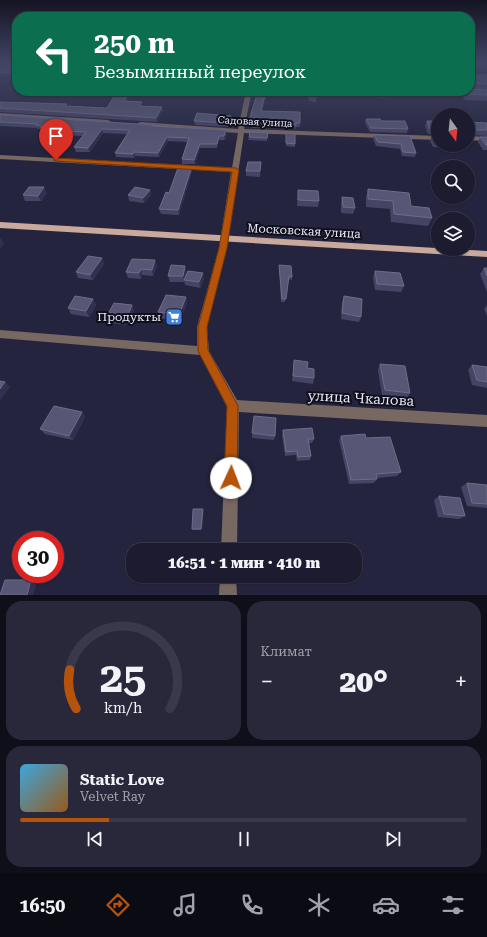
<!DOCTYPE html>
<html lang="ru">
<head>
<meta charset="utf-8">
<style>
  body { margin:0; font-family:"Roboto Serif",serif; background:#29283b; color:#f1f3f6; height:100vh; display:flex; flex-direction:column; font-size:15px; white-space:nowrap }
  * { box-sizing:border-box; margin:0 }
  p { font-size:13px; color:#a0a1aa }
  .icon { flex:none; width:22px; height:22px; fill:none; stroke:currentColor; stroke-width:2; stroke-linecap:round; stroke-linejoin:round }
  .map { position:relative; height:595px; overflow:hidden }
  .sheet { display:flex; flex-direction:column; gap:6px; padding:6px; background:#0f0f1a; flex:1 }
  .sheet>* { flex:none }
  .hud { position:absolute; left:12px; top:12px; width:463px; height:84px; border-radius:16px; box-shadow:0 1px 3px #0004,0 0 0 1px #3a394b; background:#0b6e4f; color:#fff; overflow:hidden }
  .needle { width:26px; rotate:165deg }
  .tools { position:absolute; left:431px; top:108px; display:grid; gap:8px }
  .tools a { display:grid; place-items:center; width:44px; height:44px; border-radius:50%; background:#1c1b2f; box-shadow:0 1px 3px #0004,0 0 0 1px #3a394b; font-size:20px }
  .speed { position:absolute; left:12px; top:531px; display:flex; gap:8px; font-size:20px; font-weight:700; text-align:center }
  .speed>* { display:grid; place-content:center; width:52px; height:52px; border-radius:50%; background:#1c1b2f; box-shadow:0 1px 3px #0004,0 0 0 1px #3a394b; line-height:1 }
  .speed .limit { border:6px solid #d22; background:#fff; color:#111 }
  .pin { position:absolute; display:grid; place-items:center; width:34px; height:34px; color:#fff; margin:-41px -17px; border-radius:50% 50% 50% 0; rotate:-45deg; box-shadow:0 0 4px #0007 }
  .pin .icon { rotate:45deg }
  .me { position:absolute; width:44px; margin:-22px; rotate:2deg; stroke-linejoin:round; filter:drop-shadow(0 0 3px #0008) }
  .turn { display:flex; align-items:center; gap:14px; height:84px; padding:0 16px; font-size:18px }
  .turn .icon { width:52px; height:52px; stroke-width:2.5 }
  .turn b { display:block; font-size:28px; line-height:34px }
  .big { font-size:30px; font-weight:800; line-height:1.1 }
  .sheet .widget { flex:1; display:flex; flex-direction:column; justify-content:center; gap:6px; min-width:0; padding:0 14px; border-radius:16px; background:#29283b }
  .sheet .dial { align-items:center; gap:0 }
  .dial svg { height:104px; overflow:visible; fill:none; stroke:#3a394b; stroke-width:7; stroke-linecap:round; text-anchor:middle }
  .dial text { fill:#f1f3f6; stroke:none }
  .song { display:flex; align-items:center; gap:12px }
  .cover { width:48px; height:48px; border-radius:6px; background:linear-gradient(135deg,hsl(200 70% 55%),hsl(30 70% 35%)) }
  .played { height:4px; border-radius:2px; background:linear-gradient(90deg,#b45309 20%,#3a394b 20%) }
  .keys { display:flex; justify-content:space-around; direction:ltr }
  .heat { display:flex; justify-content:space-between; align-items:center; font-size:22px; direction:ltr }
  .sheet .tiles { flex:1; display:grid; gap:6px; grid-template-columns:1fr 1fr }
  .widget:last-child { grid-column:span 2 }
  .trip { position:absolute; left:126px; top:543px; width:236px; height:40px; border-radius:16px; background:#1c1b2f; box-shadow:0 1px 3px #0004,0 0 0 1px #3a394b; font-weight:800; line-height:40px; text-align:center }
  .menu { display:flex; height:64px; justify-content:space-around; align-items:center; background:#0b0b13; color:#a0a1aa }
  .menu .icon { width:28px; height:28px }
  .menu .active { color:#b45309 }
  .menu b { font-size:18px; color:#f1f3f6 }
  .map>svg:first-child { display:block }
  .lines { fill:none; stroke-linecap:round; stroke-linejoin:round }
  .street { fill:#786862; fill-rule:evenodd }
  .primary { fill:#c9a99c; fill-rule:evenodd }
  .wall { fill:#454464 }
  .shaded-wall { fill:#31304f }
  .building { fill:#575674; stroke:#6d6c89 }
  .route { fill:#b45309; stroke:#753606 }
  .labels { text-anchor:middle; stroke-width:4; stroke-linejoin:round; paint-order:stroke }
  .far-street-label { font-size:10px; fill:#e7e7fa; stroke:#0f0f1b }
  .street-label { font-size:12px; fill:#e7e7fa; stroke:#0f0f1b }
  .poi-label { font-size:12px; fill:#e7e7fa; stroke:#0f0f1b; text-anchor:end }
  .near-street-label { font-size:14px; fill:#e7e7fa; stroke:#0f0f1b }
</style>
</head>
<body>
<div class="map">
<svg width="487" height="595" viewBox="0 0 487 595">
  <rect width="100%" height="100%" fill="#25243f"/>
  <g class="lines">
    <path class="street" d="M246,91H252L244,129L438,136V140L244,133L227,248L207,327L209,351L237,400L487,415V427L239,412L237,550H221L227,407L200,355L0,338V330L197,346V327L219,248L231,172L0,159V155L232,168L238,133L140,126L137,124L140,122L238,129Z
      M428,91H487V95L431,93Z
      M0,113L108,120L111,122L108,124L0,117Z
      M468,136L487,137V141L468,140Z
      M220,576H236L237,595H219Z"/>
    <path class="primary" d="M0,222L487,251V257L0,228Z"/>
  </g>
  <path class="wall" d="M470,73L473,75H487V101L465,100L462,96L464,91H470Z
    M117,91H132L127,101L142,105V106L163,111L157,122L0,112V102L68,107L107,108Z
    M267,91L262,111L300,123V127H296L295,129L270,126L269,128H252V124H249V120Z
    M306,91H318L316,102L309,101Z
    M350,91H386L387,92L385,98L352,95Z
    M0,115L153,125V126L227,134L225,140H219L217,148H200L195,164H182V159L187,142L168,141L159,157L135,156L134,158L116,157L115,153L127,134L103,133L90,152H76L74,147L83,136L60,135L59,132L41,131V129H38L37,128L0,126Z
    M231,116V120L229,127L195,125L194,121Z
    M366,119L382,121L408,129L407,133L370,132L365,123Z
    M427,121L438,122V134H428L425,126Z
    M469,122L487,123V136L472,135L468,129V124Z
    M286,133L295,134V147L286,146Z
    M268,135L267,141L248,140L249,137Z
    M374,135L410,136L416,153L415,157L402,156L400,149L376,146L373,139Z
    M432,136H438V145H446L445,148L433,147L430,141Z
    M480,137H487V150H483L478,142Z
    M261,162L260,177L246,176V171Z
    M192,171L179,215L161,214L159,209L169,193Z
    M368,189L411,206L432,218L428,226L391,222L390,209L366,207V197Z
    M150,190L151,195L144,203L129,201L128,195Z
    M298,190L319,201L318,207L297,206Z
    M47,193L41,201H25L23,195Z
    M342,197L355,208L353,214L341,213V203Z
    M102,258L104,264L93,280L78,278L76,272Z
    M279,265L292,277V280L288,279L285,302H281Z
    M157,266L153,276L142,275L141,279L128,278L126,272Z
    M185,266L186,272L185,278L204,279L200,288L185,285L184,280V282H170L168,276Z
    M484,268H487V292L480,274Z
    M375,271L404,286L401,292L375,290L373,277Z
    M344,296L361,317L359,322L341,319L342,302Z
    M93,299L96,305L89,317L71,314L68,308Z
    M187,303L180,321L159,318L158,312Z
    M132,305L134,311L130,320H127L125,325L112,323L109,317L110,315L109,312Z
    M487,305V316L484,309Z
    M294,360L307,368L314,378L313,384L292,381Z
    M380,364L410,393L407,398L382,395L378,370Z
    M472,365L487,367V388L472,385L468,370Z
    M82,412L85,417L73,440L45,434L40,429Z
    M283,430L314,439L312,443H309L311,456L310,460L297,461L296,455L285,456L282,435Z
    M252,433L275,436L274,440L252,438Z
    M341,436L366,438L401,472L397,476L377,478V479L374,483L349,484L339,440Z
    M467,483L487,485V508L467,506L461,487Z
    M439,496L465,516L459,519L438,517L434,500Z
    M203,511L202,530H192V529Z"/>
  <path class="shaded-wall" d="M17,72V75L0,77V73Z
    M130,91H132L125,105L124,101Z
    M267,91V94L261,115V111Z
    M142,102V105L139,110V106Z
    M162,107L163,111L157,122L156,118Z
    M231,116V120L229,127V123Z
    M102,129L103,133L90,152L88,148Z
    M226,130L227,134L225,140L224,136Z
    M219,136V140L217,148V144Z
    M167,137L168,141L159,157L158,153Z
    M200,144V148L195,164L194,160Z
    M134,152L135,156L134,158L133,154Z
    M192,166V171L179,215L178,210Z
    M44,187L47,193L41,201L38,196Z
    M150,190L151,195L144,203L143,198Z
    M1,238L4,244L0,249V239Z
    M102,258L104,264L93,280L90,275Z
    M155,260L157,266L153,276L152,270Z
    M185,266L186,272L184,282L183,276Z
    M141,269L142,275L141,279L139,273Z
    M203,273L204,279L200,288L199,282Z
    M186,297L187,303L180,321L179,315Z
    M93,299L96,305L89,317L86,311Z
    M132,305L134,311L130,320L128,315Z
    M125,314L127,320L125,325L123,319Z
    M5,382L10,387L0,401V389Z
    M82,412L85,417L73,440L69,436Z
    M203,509V511L202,530L201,529Z
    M31,580L37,582L33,595H27Z"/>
  <path class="building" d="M0,63H17V72L0,73Z
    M470,73L473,75H487V84L470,83Z
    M470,89L487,90V95L468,94L466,91H470Z
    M117,91H130L124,101L142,102L139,106L162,107L156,118L0,108V102L67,104L65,106L107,108Z
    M258,91H266L261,111L300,112V123H296V125L270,123V125L252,124L253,120H249Z
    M309,91H318L317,95H310Z
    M197,113L231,116L229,123L194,121Z
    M0,115L153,125L152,126L226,130L224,136H219L217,144H200L194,160L182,159L189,138L167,137L158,153L134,152L133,154L115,153L130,130L102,129L88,148L74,147L86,132L59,131L62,128L40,127L41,126L36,125L37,124L0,122Z
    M366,119H380L382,121H405L408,129L371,128Z
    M427,121H437L438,129H430Z
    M469,122L487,123V130H475Z
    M250,132L268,133L267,138L249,137Z
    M286,133L295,134V144L286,143Z
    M374,135L410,136L416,153L403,152L401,144L378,142Z
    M432,136H438V142H435Z
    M480,137H487V145H486Z
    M248,162H261L260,171H246Z
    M179,165L192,166L178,210L159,209L166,192L169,193Z
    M29,187H44L38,196L23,195Z
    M135,187L150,190L143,198L128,195Z
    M368,189L409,193L411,206L429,208L432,218L394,214L393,201L368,199Z
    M298,190L318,191L319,201L298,200Z
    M342,197L353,198L355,208L343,207Z
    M88,256L102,258L90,275L76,272Z
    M132,259L155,260L152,270L141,269L139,273L126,272Z
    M171,265L185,266L183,276H168Z
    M279,265L291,266L292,277L289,276L286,299H282Z
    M484,268H487V276Z
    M188,271L203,273L199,282L184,280Z
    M375,271L400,273L404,286L377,284Z
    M166,295L186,297L179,315L158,312Z
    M75,296L93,299L86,311L68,308Z
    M344,296L362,299L361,317L342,313Z
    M114,303L132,305L128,315L125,314L123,319L109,317L112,313L109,312Z
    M294,360L308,362L307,368L314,369V378L293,376Z
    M380,364L405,366L410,393L385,390Z
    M472,365L487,367V382L477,380Z
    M0,381L5,382L0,389Z
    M54,406L82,412L69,436L40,429Z
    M254,416L276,418L275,436L252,433Z
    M312,428L314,439H308L311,456L298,457L297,451L286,452L283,430Z
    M365,434L366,438L390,437L401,472L376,474L377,479L351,480L341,436Z
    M467,483L487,485V504L472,503Z
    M439,496L460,498L465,516L444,514Z
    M193,509H203L201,529H192Z
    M5,580H31L27,595H0Z"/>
  <linearGradient id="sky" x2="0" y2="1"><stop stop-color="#141423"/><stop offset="0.43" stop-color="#404563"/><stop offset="1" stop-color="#404563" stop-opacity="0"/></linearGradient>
  <rect width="487" height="146" fill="url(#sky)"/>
  <path class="route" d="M56,158L236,168L239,170L227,248L207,327L208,350L238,406L237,478L235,482L231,484L226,482L224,478L227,406L198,351V327L219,248L232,172L54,161V159Z"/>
  <defs>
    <g id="supermarket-square" transform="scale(0.9)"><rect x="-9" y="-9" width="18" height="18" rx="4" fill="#3f7fe0" stroke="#0f0f1b"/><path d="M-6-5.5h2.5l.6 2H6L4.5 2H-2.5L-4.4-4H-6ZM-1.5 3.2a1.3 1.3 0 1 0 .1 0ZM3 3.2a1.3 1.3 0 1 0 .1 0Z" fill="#fff"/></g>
  </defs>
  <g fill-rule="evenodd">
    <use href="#supermarket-square" x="174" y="317"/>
  </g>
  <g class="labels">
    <g class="far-street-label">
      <text transform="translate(255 121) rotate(3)" y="4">Садовая улица</text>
    </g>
    <g class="street-label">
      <text transform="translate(304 231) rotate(3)" y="4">Московская улица</text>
    </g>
    <g class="poi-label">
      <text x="161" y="321">Продукты</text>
    </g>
    <g class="near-street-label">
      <text transform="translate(361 398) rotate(3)" y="5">улица Чкалова</text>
    </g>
  </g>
</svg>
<div class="tools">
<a><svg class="needle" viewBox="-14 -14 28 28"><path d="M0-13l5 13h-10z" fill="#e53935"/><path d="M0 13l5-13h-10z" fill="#a0a1aa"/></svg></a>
<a><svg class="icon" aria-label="search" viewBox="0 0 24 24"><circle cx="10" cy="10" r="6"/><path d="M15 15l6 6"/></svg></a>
<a><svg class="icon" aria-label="layers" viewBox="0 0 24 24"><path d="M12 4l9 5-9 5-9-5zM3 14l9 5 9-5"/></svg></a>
</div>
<div class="speed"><div class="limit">30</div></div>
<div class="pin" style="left:56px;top:160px;background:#d93025"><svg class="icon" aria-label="arrive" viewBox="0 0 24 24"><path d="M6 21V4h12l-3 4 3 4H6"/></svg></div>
<svg class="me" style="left:231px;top:478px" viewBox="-20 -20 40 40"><circle r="19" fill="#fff"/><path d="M0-13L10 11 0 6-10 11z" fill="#b45309"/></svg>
<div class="trip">16:51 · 1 мин · 410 m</div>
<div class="hud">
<div class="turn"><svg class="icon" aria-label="left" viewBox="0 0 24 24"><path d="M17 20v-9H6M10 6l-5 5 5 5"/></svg><div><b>250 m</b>Безымянный переулок</div></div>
</div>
</div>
<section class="sheet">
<div class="tiles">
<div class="widget dial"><svg viewBox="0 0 100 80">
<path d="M14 69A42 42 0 1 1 86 69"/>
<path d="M14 69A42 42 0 0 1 9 39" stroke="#b45309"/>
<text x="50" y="56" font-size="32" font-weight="700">25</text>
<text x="50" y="72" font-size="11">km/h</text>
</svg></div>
<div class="widget"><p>Климат</p>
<div class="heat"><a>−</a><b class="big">20°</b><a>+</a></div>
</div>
<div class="widget">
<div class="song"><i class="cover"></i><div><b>Static Love</b><p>Velvet Ray</p></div></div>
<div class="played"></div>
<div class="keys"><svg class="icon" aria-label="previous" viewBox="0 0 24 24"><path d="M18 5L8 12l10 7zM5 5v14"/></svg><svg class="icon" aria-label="pause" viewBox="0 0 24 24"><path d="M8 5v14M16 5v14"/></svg><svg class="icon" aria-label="next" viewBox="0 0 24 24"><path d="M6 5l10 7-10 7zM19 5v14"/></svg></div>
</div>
</div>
</section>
<nav class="menu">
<b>16:50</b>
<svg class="icon active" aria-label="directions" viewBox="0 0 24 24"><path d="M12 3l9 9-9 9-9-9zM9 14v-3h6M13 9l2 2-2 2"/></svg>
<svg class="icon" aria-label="music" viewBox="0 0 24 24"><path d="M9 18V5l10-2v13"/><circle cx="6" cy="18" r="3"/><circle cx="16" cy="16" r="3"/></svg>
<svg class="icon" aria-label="phone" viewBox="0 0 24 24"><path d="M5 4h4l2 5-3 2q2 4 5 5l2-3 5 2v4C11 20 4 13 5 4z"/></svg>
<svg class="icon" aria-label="climate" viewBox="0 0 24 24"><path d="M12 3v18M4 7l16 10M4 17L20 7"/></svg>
<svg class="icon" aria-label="car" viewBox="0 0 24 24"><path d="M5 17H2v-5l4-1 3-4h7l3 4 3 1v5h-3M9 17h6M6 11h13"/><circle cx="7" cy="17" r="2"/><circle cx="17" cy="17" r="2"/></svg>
<svg class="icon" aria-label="filters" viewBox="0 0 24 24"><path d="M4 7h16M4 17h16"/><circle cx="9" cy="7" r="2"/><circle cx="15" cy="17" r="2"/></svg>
</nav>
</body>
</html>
